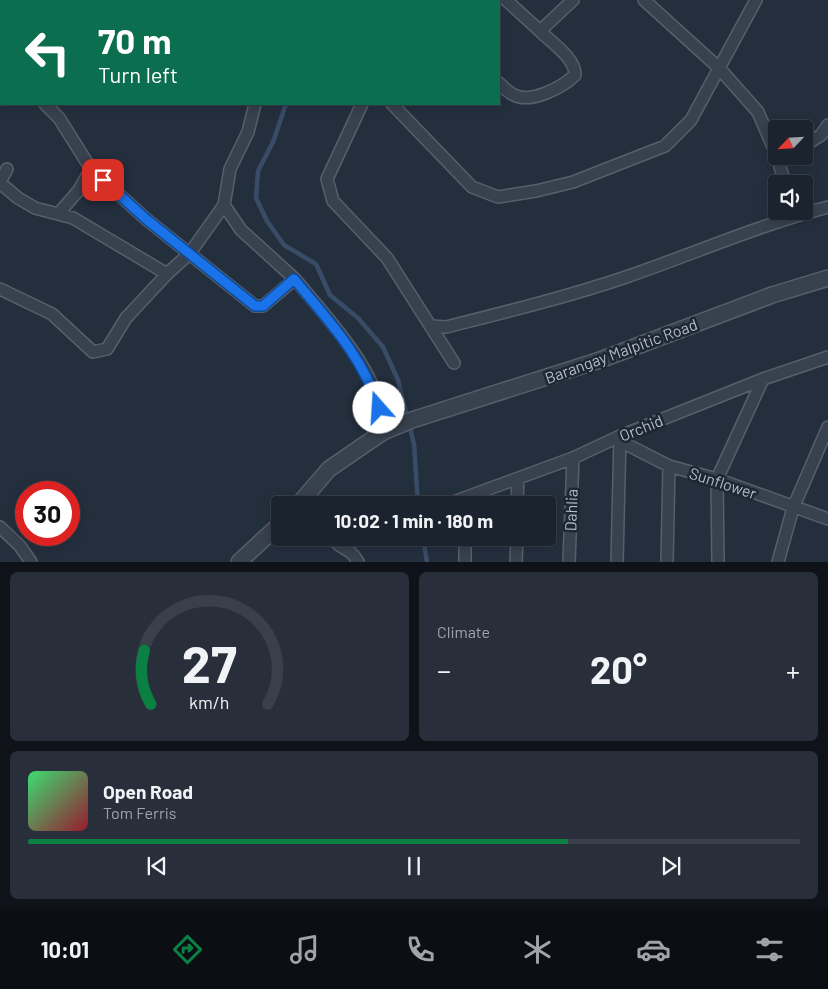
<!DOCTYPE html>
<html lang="en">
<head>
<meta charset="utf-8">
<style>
  body { margin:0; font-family:Barlow,sans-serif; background:#282f3a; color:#f1f3f6; height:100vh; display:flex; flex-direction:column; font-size:19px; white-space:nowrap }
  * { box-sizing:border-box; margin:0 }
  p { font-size:16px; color:#a0a4aa }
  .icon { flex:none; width:28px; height:28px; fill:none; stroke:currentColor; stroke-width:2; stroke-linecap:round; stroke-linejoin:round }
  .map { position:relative; height:562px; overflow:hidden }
  .side { display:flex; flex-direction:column; gap:10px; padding:10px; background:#0f1319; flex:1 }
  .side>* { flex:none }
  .guide { position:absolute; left:0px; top:0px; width:500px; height:105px; box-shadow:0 2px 12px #0003,0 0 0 1px #39404a; background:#0b6e4f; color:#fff; overflow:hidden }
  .needle { width:32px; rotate:245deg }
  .tools { position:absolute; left:768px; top:120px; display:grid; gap:10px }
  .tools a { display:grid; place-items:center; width:45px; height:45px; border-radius:5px; background:#1b232e; box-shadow:0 2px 12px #0003,0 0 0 1px #39404a; font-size:25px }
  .speed { position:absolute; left:15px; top:481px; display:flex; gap:10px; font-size:25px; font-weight:700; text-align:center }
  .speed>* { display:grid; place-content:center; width:65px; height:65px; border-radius:50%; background:#1b232e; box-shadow:0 2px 12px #0003,0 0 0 1px #39404a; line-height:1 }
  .speed .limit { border:8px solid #d22; background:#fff; color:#111 }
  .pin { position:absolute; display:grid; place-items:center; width:42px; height:42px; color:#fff; margin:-21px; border-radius:10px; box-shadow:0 2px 8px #0006 }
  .me { position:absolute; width:55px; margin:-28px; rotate:341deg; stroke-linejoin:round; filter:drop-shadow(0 0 4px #0008) }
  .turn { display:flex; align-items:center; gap:18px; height:105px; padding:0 15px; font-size:22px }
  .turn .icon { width:65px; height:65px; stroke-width:2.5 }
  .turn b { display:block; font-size:35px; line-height:42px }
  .big { font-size:38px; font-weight:700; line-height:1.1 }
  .side .tile { flex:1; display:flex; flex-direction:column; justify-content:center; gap:8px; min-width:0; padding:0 18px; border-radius:8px; background:#282f3a }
  .side .dial { align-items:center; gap:0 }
  .dial svg { height:130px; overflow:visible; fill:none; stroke:#39404a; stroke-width:7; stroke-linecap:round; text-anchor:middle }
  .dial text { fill:#f1f3f6; stroke:none }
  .song { display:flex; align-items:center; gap:15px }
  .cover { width:60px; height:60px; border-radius:8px; background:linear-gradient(135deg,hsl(140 70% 55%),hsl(350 70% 35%)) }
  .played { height:5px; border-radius:2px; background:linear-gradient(90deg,#0b8043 70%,#39404a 70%) }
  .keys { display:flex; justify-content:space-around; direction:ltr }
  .heat { display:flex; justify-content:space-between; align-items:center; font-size:28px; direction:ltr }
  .side .tiles { flex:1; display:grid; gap:10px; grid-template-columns:1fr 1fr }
  .tile:last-child { grid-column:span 2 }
  .trip { position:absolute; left:271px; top:496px; width:285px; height:50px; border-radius:5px; background:#1b232e; box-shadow:0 2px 12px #0003,0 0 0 1px #39404a; font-weight:700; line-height:50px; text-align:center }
  .tab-bar { display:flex; height:80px; justify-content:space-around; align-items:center; background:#0b0e12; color:#a0a4aa }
  .tab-bar .icon { width:35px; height:35px }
  .tab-bar .selected { color:#0b8043 }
  .tab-bar b { font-size:22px; color:#f1f3f6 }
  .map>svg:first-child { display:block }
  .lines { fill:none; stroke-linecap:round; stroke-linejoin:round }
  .stream { stroke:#394c67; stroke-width:4.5 }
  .minor-casing { stroke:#565f6c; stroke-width:14 }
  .tertiary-casing { stroke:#565f6c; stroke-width:18 }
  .minor { stroke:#38414e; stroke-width:11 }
  .tertiary { stroke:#38414e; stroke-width:15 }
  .route-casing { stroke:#114b97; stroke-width:12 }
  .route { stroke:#1a73e8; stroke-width:9 }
  .labels { text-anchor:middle; stroke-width:5; stroke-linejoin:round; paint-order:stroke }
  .street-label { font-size:16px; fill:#b4bcc9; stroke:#1d2633 }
</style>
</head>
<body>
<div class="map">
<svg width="828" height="562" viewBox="0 0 828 562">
  <rect width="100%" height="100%" fill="#242f3e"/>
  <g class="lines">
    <path class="stream" d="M307,1V0
      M286,104L273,142L258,171L256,198L267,221L284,245L316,264L330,295L358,318L383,347L398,380L414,444L418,505
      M423,538L427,562"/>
    <g class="minor-casing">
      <path id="minor" d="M506,0L540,31
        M644,0L719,68L758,112L776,154
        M281,1V0
        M383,1V0
        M489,1L492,0
        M0,82L1,83
        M499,83C503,87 509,93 514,95C531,104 563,87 575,75C576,59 551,42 540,31L573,0
        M45,104L59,118L91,169
        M255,104L248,132L230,169L224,205L241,230L295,279
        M362,104L327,179L333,201L387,258L454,363
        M392,104L472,187L498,197L536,191L573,182L665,146L691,120L756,0
        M804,146L821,135L828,125
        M777,156L785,184
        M0,182L7,169
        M0,183L18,198L35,208L73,218L167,274L190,253L224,205
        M59,213L79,190L91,169L146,219L255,306H263L295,279C320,310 375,368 379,408C379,417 375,429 373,438
        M0,289L52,314L93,352L107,349L126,318L167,274
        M431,326L446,327C506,312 567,297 626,277C693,254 759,225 828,207
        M620,441L669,466L717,479L828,519
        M306,497L312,505
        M456,501L573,458L620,436L763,379L828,357
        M517,505L518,479
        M0,527L20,546L31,562
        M333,538C341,552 348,544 358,562
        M465,562V538
        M516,562L517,538
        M569,562L573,458
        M617,562L620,436
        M667,562L669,466
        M718,562L717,479L763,379
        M778,562L793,508L828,427"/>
    </g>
    <g class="tertiary-casing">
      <path id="tertiary" d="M298,505L329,469L383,432L412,420L600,360L772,295L828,278
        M239,562L280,524"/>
    </g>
    <use href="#minor" class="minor"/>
    <use href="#tertiary" class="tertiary"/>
  </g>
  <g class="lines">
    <g class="route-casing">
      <path id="route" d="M103,180L146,219L255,306H263L294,279C328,320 363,357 379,408"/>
    </g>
    <use href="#route" class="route"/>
  </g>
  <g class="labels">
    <g class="street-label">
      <text transform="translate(621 351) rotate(-20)" y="6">Barangay Malpitic Road</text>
      <text transform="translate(641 428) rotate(-22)" y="6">Orchid</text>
      <text transform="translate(723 483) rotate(18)" y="6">Sunflower</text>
      <text transform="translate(571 510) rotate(-88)" y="6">Dahlia</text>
    </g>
  </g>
</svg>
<div class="tools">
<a><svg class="needle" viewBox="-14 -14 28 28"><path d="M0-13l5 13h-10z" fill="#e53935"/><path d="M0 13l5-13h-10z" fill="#a0a4aa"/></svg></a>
<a><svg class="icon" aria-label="sound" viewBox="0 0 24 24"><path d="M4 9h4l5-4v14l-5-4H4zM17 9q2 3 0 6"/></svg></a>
</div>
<div class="speed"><div class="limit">30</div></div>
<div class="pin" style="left:103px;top:180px;background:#d93025"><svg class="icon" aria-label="arrive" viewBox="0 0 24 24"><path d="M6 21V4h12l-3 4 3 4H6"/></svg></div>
<svg class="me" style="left:379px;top:408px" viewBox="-20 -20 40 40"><circle r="19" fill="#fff"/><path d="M0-13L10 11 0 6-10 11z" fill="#1a73e8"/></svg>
<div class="trip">10:02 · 1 min · 180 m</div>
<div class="guide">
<div class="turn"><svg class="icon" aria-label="left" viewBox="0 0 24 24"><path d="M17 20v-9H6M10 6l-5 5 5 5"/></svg><div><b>70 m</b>Turn left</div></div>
</div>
</div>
<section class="side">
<div class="tiles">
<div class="tile dial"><svg viewBox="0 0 100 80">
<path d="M14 69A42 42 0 1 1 86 69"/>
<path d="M14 69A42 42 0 0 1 10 36" stroke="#0b8043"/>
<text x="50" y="56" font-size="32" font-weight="700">27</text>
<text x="50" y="72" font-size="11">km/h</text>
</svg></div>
<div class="tile"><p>Climate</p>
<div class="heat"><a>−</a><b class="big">20°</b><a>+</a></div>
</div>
<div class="tile">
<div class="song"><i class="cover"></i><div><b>Open Road</b><p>Tom Ferris</p></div></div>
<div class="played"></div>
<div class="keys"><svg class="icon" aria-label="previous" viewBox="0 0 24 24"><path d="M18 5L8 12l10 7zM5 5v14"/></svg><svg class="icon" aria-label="pause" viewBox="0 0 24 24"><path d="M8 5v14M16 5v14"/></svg><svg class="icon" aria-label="next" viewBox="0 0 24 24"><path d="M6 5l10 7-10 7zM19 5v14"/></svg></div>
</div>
</div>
</section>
<nav class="tab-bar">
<b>10:01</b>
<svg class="icon selected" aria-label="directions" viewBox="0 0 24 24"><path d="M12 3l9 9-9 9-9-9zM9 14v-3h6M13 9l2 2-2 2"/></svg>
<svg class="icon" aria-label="music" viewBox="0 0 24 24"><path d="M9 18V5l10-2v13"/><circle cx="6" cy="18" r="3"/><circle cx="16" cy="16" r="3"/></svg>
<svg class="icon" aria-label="phone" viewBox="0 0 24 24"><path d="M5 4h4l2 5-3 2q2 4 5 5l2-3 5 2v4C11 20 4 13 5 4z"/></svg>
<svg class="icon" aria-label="climate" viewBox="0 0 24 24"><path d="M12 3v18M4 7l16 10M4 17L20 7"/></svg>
<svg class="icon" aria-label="car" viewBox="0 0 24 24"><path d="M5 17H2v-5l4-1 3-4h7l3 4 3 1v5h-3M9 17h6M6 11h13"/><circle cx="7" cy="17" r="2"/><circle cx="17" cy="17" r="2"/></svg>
<svg class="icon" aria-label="filters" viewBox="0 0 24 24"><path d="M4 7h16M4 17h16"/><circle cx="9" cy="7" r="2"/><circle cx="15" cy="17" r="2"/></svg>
</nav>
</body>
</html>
